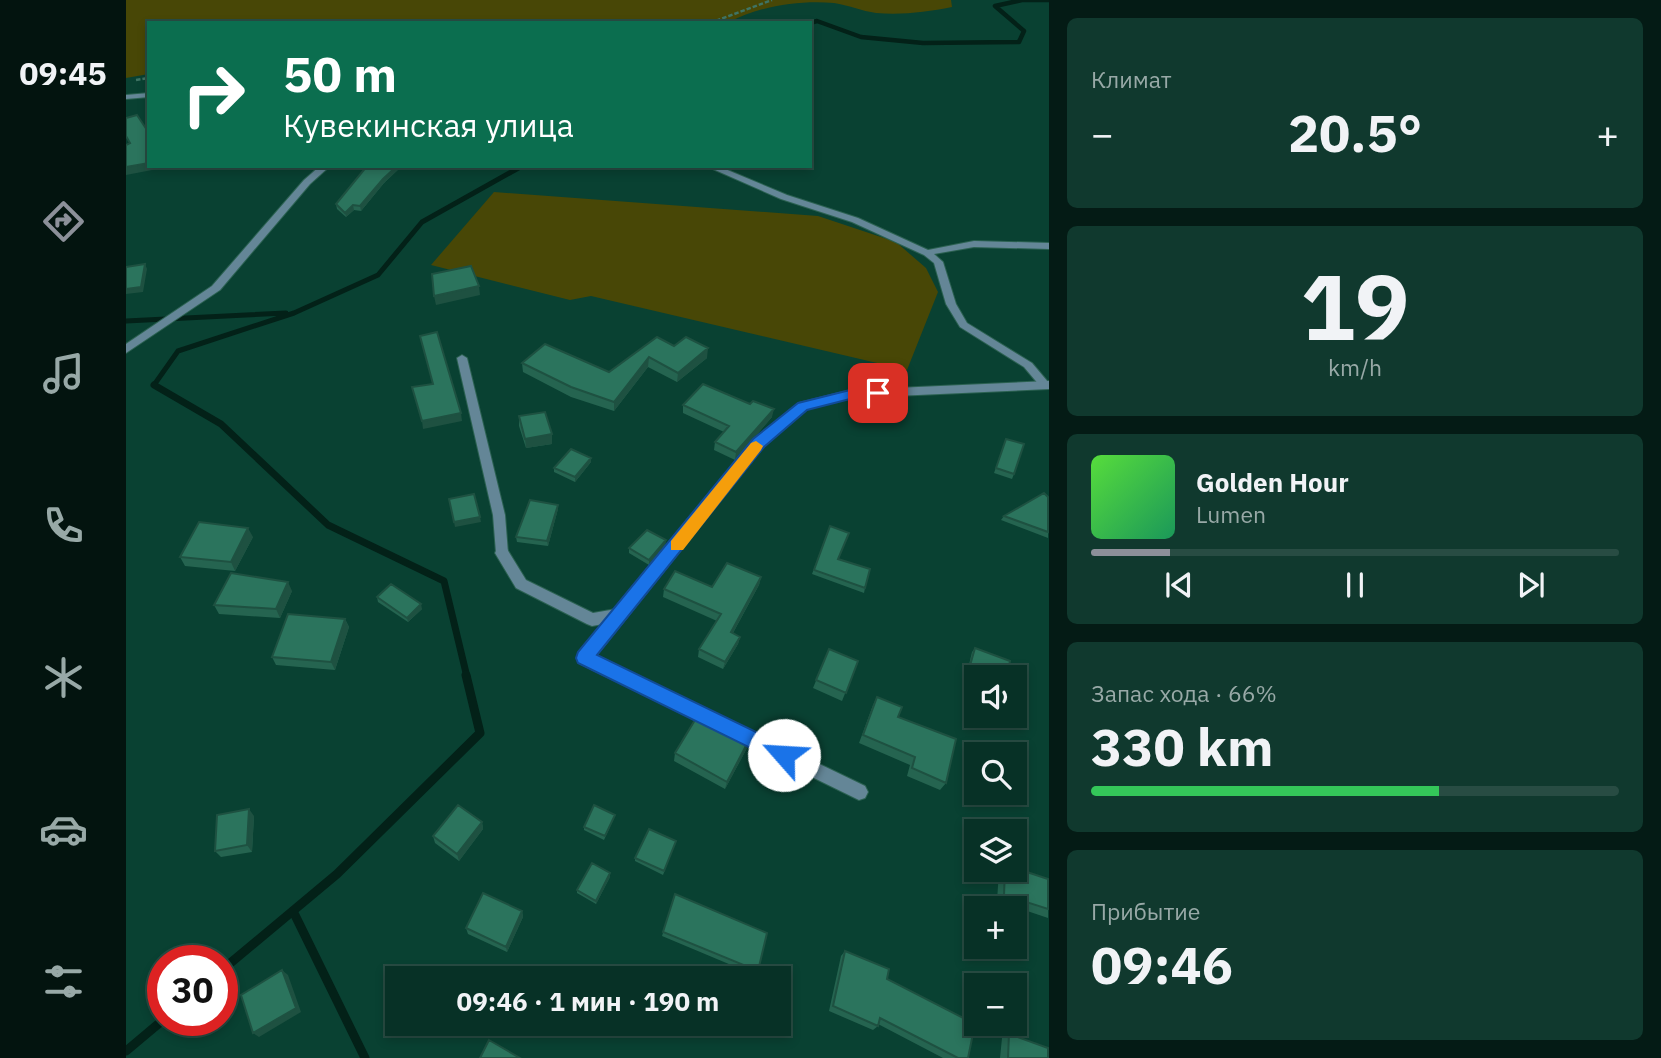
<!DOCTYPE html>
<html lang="ru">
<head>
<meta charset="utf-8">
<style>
  body { margin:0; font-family:"IBM Plex Sans",sans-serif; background:#10392e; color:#f1f3f6; height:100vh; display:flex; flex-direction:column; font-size:26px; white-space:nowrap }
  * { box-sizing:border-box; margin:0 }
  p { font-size:23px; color:#98a9a7 }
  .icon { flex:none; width:38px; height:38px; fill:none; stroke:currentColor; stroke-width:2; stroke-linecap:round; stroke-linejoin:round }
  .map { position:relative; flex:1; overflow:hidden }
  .details { display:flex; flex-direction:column; gap:18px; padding:18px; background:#041b15; width:612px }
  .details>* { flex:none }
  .top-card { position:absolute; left:21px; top:21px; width:665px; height:147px; border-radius:0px; box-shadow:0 4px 10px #0003,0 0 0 2px #284c43; background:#0b6e4f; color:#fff; overflow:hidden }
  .fabs { position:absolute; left:838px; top:665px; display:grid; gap:14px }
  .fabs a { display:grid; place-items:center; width:63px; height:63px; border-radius:0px; background:#073126; box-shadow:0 4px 10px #0003,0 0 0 2px #284c43; font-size:35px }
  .speed { position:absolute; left:21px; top:945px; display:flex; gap:14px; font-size:35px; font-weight:700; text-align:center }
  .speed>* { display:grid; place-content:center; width:91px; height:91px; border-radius:50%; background:#073126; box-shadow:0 4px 10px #0003,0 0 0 2px #284c43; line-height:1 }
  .speed .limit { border:10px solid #d22; background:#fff; color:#111 }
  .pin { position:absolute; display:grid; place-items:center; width:60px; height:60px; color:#fff; margin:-30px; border-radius:14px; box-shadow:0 4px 10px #0006 }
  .me { position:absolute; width:77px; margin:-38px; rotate:296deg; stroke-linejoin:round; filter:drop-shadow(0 0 5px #0008) }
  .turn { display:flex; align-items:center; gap:24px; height:147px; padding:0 21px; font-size:32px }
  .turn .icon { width:91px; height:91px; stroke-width:2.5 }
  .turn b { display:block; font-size:49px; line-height:60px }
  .big { font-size:52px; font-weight:700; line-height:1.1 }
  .details .tile { flex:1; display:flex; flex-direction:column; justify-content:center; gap:10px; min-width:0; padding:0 24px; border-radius:10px; background:#10392e }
  .details .dial { align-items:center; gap:0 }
  .dial b { font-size:91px; line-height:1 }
  .song { display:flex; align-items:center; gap:21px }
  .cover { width:84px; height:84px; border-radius:10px; background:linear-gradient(135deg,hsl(110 70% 55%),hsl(150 70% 35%)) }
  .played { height:7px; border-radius:4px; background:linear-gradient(90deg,#8c9099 15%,#284c43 15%) }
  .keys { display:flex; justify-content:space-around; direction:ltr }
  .heat { display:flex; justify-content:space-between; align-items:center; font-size:38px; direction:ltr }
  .charge { height:10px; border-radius:5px; background:linear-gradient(90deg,#34c759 66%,#284c43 0) }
  .trip { position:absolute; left:259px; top:966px; width:406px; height:70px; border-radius:0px; background:#073126; box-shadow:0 4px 10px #0003,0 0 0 2px #284c43; font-weight:700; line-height:70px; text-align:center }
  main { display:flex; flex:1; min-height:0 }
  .tabs { display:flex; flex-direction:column; width:126px; justify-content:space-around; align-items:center; background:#03140f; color:#98a9a7 }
  .tabs .icon { width:49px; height:49px }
  .tabs .selected { color:#8c9099 }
  .tabs b { font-size:32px; color:#f1f3f6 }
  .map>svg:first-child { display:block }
  .green { fill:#484706 }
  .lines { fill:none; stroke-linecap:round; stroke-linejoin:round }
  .stream-far3 { stroke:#032118; stroke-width:4.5 }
  .stream-far2 { stroke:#032118; stroke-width:5 }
  .stream-far1 { stroke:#032118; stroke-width:7 }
  .stream { stroke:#032118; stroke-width:9 }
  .service-casing { stroke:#2b6151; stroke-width:2 }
  .minor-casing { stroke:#2b6151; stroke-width:2 }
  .path { stroke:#3f7464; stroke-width:2.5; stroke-dasharray:4.5 2; stroke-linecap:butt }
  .service { fill:#648697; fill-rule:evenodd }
  .minor { fill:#648697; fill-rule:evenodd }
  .wall { fill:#256450 }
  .shaded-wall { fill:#1e5141 }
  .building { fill:#2b745d; stroke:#1e5141; stroke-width:2 }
  .route { fill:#1a73e8; stroke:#114b97; stroke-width:2 }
  .slow { fill:#f59e0b }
</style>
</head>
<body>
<main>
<nav class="tabs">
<b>09:45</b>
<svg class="icon selected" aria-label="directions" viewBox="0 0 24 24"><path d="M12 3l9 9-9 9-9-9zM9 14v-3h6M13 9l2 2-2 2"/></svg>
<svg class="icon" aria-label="music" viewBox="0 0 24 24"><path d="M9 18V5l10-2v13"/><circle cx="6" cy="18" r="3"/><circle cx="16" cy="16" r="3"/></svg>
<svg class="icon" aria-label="phone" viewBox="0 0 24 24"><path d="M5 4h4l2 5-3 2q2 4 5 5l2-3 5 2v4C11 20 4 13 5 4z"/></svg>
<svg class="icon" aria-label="climate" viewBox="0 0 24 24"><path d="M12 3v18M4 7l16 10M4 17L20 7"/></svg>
<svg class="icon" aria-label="car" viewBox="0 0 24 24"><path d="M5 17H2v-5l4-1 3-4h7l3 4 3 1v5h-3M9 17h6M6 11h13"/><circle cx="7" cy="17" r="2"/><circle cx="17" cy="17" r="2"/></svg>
<svg class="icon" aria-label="filters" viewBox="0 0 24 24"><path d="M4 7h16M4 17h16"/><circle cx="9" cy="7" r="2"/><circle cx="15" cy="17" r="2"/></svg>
</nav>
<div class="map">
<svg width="923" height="1058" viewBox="0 0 923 1058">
  <rect width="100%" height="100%" fill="#094132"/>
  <path class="green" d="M0,0H825L826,7C801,12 777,15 750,13C736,11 722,5 708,3C674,0 632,6 602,23H23V74L0,78Z
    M368,192L692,216L770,242L800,268L812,292L781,370L465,296L444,300L305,265Z"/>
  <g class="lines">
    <path class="stream-far3" d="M684,23L691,21L735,37L797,43L893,42L898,31L869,6L896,0H923"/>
    <path class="stream-far2" d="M0,321L160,313
      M31,387L28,385L52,351L168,313L252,275L296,222L396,166"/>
    <path class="stream-far1" d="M28,385L95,424L202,525L318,581L341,677"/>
    <path class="stream" d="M167,911L239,1058
      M96,970L211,874L354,733L340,675
      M0,1051L37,1020"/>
    <g class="service-casing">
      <path id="service" d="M580,166H592L661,195L732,218L802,250L848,241L923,243V249L848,247L808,254L817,262L830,304L841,323L906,363L922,382V386H914L898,367L834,327L820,304L808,263L798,255L726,222L655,199Z
        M336,355L341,358L379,515L382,553L380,556H372L370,553L367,515L331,358Z"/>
    </g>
    <g class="minor-casing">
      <path id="minor" d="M23,93V97L0,99V95Z
        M194,166H204L184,184L94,290L0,353V344L86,286L178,180Z
        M923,381V389L725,398L681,409L638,446L470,656L739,786L742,792L739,798L733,800L453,663L451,658L453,653L477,624L466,626L461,624L390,588L369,553L371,549H381L400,580L467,613L490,609L628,440L673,403L725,390Z"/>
    </g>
    <path class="path" d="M584,23L646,0
      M10,80L23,78"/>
    <use href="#service" class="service"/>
    <use href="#minor" class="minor"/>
  </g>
  <path class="wall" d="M241,166H276L258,183L235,211L228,210L220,217L211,209L210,204Z
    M548,346L581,358L551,382L522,367L488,411L445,397L397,372L396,363L483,372Z
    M557,405L646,417L609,460L588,450L589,442L598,432L557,413Z
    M393,416L426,434V444L400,448L393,426Z
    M880,439L888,474L886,479L868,473Z
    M465,462L449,482L428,472V468Z
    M922,497V538L875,520L878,516Z
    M432,505V509L422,546L391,542L390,537Z
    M704,526L712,559L739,588L738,593L686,574Z
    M127,537L109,571L59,566L54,557Z
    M540,540L539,545L523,565L503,553V548Z
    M635,577L633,585L607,633L614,637L612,644L597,669L572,657L573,649L591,621L537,597L538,589L586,587Z
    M166,591L154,618L93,614L88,605Z
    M251,597L296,609L282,622L252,602Z
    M219,619L223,627L209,670L150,665L146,657Z
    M849,648L881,677H852L841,673L846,652Z
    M703,649L732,661L716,701L687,688Z
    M751,697L772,717L820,783L814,790L781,776L784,765L733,743L747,705Z
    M621,748L599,789L548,761L549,753Z
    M128,816L126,852L95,857L89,851Z
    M488,818L478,840L458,830V827Z
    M356,822L357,829L333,861L309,843L307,836Z
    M550,841L537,875L509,861V858Z
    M874,870H889L922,879V918L871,901L873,871Z
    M484,877L470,904L451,893V890Z
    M549,894L632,971L629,975L536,936Z
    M396,911L397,917L381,952L342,934L340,928Z
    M719,951L761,979L842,1058H817L752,1024V1026L747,1030L703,1011L715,956Z
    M883,1034L922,1058H874L876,1038Z"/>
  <path class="shaded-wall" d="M23,163V166H47L0,175V167Z
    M271,166H276L258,183L235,211L234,206L257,179Z
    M227,205L228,210L220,217L219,213Z
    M19,264L21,269L17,292L0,294V289Z
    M353,286L354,295L310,305L308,296Z
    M582,348L581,358L551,382L552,373Z
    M523,357L522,367L488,411V402Z
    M648,409L646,417L609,460L610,452Z
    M335,413L336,421L297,429L296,421Z
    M426,434V444L400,448L399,439Z
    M465,458V462L449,482V477Z
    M432,505V509L422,546L421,541Z
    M354,517L355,522L329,527L328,522Z
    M122,528L127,537L109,571L105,562Z
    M540,540L539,545L523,565V560Z
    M635,577L633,585L603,640L605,632Z
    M162,582L166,591L154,618L150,609Z
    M295,604L296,609L282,622L281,618Z
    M219,619L223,627L209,670L205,662Z
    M614,637L612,644L597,669L599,662Z
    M623,740L621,748L599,789L601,782Z
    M123,809L128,816L126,852L121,845Z
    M356,822L357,829L333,861L331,854Z
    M484,873V877L470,904V901Z
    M396,911L397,917L381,952L380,947Z
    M156,970L162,975L175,1012L133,1037L127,1033Z"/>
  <path class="building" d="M11,115L23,133V163L0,167V145L4,143L0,136V118Z
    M241,166H271L257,179L234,206L227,205L219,213L210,204Z
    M19,264L15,287L0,289V267Z
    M345,266L353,286L308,296L306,274Z
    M311,332L335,413L296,421L286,387L307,384L294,336Z
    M531,337L548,346L560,337L582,348L552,373L523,357L488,402L445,387L396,363L419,344L483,372Z
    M577,384L624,404L627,401L648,409L610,452L589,442L603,426L557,405Z
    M419,412L426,434L399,439L393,416Z
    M880,439L898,444L888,474L870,468Z
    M445,449L465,458L449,477L428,468Z
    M918,493L922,497V532L878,516Z
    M348,494L354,517L328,522L323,499Z
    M404,500L432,505L421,541L390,537Z
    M73,522L122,528L105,562L54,557Z
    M704,526L723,533L712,559L744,569L739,588L688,570Z
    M521,530L540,540L523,560L503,548Z
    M601,563L635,577L605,632L614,637L599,662L573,649L595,614L538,589L549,571L586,587Z
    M105,573L162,582L150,609L88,605Z
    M265,584L295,604L281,618L251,597Z
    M162,614L219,619L205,662L146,657Z
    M849,648L884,661L881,677H866L843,669Z
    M703,649L732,661L720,693L690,680Z
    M751,697L776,707L772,717L830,739L820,783L786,768L789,757L737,735Z
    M572,715L623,740L601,782L549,753Z
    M332,805L356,822L331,854L307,836Z
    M468,805L489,815L479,836L458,827Z
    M123,809L121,845L89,851L91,815Z
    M523,829L550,841L538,871L509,858Z
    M466,863L484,873L470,901L451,890Z
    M889,868L922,879V909L878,895L879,870H889Z
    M357,893L396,911L380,947L340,928Z
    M549,894L641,933L632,971L537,932Z
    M719,951L763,969L761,979L849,1024L842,1058H832L754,1018L752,1026L707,1006Z
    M156,970L170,1008L127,1033L115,995Z
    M883,1034L922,1048V1058H882Z
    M363,1040L394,1058H354Z"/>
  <path class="route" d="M752,388L759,393L757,396L724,399L681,410L638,447L471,655L665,749L668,755L665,761L658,764L651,761L452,663L450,658L452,652L627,439L672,403L724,390Z"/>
  <path class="slow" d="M630,441L637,446L635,450L557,550H545V541L625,443Z"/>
</svg>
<div class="fabs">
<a><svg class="icon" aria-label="sound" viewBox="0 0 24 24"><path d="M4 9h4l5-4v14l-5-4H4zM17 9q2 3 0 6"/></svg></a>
<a><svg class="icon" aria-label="search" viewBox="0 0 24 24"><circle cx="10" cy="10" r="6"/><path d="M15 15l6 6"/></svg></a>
<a><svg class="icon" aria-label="layers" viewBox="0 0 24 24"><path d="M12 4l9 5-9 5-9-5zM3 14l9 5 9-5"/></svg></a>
<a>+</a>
<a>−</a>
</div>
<div class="speed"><div class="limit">30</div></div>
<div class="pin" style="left:752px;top:393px;background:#d93025"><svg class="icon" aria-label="arrive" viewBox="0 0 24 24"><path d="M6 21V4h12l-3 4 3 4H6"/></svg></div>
<svg class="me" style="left:658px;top:755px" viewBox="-20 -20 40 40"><circle r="19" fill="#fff"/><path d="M0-13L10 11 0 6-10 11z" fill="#1a73e8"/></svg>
<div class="trip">09:46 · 1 мин · 190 m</div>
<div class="top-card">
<div class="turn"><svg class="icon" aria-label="right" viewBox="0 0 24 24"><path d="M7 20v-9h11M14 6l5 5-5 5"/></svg><div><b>50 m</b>Кувекинская улица</div></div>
</div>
</div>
<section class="details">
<div class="tile"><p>Климат</p>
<div class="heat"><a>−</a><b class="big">20.5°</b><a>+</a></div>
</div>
<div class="tile dial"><b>19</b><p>km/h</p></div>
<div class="tile">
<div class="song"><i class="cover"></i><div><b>Golden Hour</b><p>Lumen</p></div></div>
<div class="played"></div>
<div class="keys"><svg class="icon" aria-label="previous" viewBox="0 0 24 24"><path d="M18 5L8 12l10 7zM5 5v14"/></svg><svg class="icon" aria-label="pause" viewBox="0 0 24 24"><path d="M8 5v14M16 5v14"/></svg><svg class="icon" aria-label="next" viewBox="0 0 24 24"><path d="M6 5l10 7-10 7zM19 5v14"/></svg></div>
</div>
<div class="tile"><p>Запас хода · 66%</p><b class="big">330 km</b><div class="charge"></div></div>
<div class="tile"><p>Прибытие</p><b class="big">09:46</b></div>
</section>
</main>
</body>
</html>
